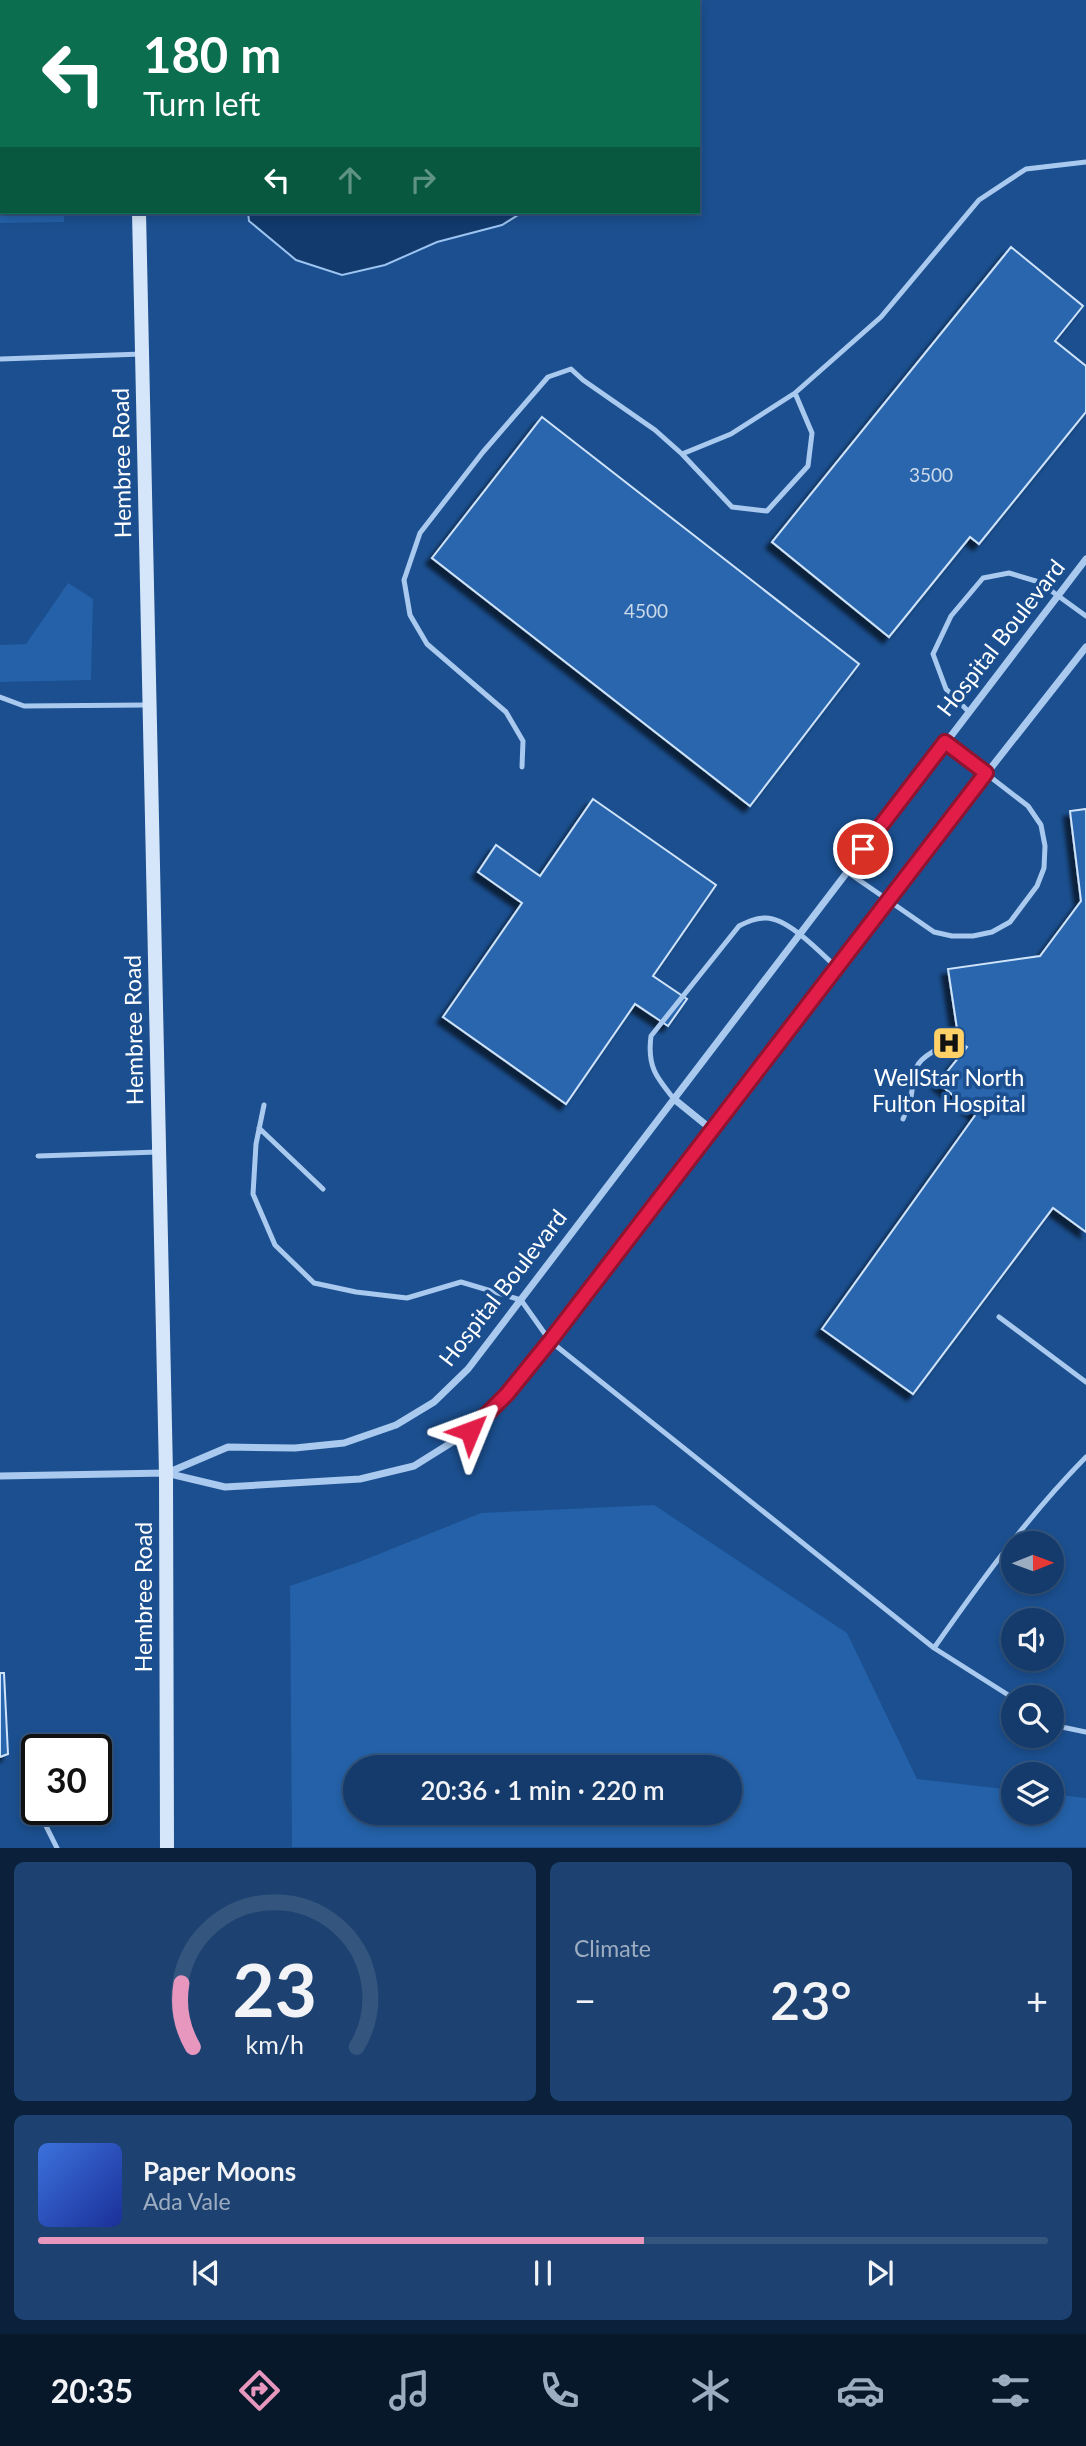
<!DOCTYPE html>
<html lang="en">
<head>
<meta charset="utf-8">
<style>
  body { margin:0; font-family:Lato,sans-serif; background:#1d4271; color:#f1f3f6; height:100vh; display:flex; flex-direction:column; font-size:26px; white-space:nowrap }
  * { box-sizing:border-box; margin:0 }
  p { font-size:23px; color:#9dadc1 }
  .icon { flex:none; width:38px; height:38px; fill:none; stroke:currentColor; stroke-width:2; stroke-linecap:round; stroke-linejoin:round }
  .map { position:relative; height:1848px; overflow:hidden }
  .drawer { display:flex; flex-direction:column; gap:14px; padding:14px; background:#0b203b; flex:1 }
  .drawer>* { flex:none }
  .top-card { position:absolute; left:0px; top:0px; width:700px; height:214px; box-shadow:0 4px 10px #0003,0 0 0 2px #33557e; background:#0b6e4f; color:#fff; overflow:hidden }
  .needle { width:46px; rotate:89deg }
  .controls { position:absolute; left:1001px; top:1531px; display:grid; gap:14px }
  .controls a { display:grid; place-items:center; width:63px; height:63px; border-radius:50%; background:#143b6b; box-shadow:0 4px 10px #0003,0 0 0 2px #33557e; font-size:35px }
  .speed { position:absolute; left:21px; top:1734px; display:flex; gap:14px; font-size:35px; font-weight:700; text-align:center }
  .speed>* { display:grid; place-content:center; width:91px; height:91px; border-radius:50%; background:#143b6b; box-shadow:0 4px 10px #0003,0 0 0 2px #33557e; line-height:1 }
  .speed .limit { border:4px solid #111; border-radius:10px; background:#fff; color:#111 }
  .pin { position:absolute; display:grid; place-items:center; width:60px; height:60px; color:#fff; margin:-30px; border:4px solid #fff; border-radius:50%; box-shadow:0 2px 7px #0007 }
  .me { position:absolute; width:77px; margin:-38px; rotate:46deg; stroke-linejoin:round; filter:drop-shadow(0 0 5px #0008) }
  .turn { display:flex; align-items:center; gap:24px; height:147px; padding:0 28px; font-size:32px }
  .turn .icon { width:91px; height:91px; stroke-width:2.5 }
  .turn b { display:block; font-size:49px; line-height:60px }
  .lanes { display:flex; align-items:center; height:66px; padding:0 28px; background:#0003; justify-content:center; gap:35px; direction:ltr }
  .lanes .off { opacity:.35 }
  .big { font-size:52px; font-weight:600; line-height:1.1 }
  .drawer .card { flex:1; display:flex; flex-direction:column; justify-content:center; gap:10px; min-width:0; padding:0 24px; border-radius:10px; background:#1d4271 }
  .drawer .dial { align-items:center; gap:0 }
  .dial svg { height:182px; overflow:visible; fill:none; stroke:#33557e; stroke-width:7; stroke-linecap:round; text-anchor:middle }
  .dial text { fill:#f1f3f6; stroke:none }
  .song { display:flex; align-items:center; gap:21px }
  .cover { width:84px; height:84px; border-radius:10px; background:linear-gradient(135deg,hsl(220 70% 55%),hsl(230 70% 35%)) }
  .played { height:7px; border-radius:4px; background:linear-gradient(90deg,#e797bd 60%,#33557e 60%) }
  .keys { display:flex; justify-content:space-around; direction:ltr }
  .heat { display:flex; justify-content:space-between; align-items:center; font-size:38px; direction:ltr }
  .drawer .tiles { flex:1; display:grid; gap:14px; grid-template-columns:1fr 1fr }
  .card:last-child { grid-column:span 2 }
  .trip { position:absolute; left:343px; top:1755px; width:399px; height:70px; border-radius:35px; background:#143b6b; box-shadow:0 4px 10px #0003,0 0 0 2px #33557e; font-weight:600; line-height:70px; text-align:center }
  .tab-bar { display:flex; height:112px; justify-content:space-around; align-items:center; background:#08182b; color:#9dadc1 }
  .tab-bar .icon { width:49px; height:49px }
  .tab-bar .active { color:#e797bd }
  .tab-bar b { font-size:32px; color:#f1f3f6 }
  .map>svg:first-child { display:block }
  .green { fill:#2461a8; fill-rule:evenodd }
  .water { fill:#123a6d; stroke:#9cc4f0; stroke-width:2 }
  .building { fill:#2a66ad; stroke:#cfe3fa; stroke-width:2; filter:url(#shadow) }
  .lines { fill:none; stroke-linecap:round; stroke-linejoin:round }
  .lane { stroke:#a9c9ee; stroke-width:5 }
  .street { stroke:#a9c9ee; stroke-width:7 }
  .secondary { stroke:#d6e6fa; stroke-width:14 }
  .route-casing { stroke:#92132f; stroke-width:18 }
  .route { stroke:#e11d48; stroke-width:12 }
  .labels { text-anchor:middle; stroke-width:7; stroke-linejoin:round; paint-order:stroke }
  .number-label { font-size:19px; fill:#cad9ea }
  .street-label { font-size:23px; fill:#fff; stroke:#1b4f8f }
  .poi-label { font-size:23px; fill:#fff; stroke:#1b4f8f }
</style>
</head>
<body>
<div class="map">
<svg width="1086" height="1848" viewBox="0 0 1086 1848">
  <defs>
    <filter id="shadow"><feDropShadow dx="-6" dy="6" stdDeviation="2" flood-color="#0009"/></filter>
  </defs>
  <rect width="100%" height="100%" fill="#1b4f8f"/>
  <path class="green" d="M0,65L2,212H64V222L0,223Z
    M68,583L93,599L91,680L0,682V645L26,644Z
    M654,1505L847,1633L917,1779L1013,1790V1813H1052V1794L1086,1798V1847H292L290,1586L359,1562L481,1513ZM355,1768H730V1813H355Z"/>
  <path class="water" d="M248,212H523L502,225L437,242L385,265L342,275L296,260L249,221Z"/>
  <path class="building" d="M1011,247L1083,306L1055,341L1086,366V412L979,544L970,537L889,637L772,542Z
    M542,417L859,664L750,806L432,558Z
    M593,799L716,885L653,976L687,999L668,1026L635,1004L566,1104L443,1017L522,903L478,872L496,845L540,876Z
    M1086,809V1232L1053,1208L913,1394L822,1329L976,1114L938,1083L967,1047L959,1042L948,969L1040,956L1081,901L1070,811Z
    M0,1673H4L8,1754L0,1757Z"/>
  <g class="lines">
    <path class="lane" d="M0,50H2
      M1,359L142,354
      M795,393L812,433L808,466L767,511L732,507L682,454L731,434L795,393L881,317L979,200L1026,169L1086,162
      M0,697L24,706L147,705
      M969,712L946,689L933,654L951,616L983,578L1009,573L1039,582L1086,616
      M522,767L523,741L506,712L427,644L410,615L404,580L420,533L483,452L548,377L571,369L583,380L655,430L682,454
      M846,871L934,932L952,936H973L992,932L1010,922L1037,886L1044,868L1045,846L1041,825L1028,806L945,742
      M674,1099C656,1077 647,1066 651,1036L739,926C747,922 755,918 765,918C787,917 820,952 836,967
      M264,1105L256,1144L253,1194L275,1245L314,1283L356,1292L407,1298L461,1282L521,1300L550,1341L934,1648L1013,1698
      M903,1119C906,1112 909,1105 911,1097C916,1068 911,1063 941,1047L953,1055
      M259,1128L323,1189
      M38,1156L158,1152
      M999,1317L1086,1382
      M934,1648C981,1581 1028,1516 1086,1457
      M1052,1722L1057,1726L1086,1732
      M45,1750V1737
      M44,1810V1822L57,1848"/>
    <path class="street" d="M674,1099L711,1129
      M167,1473L228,1447L295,1448L344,1443L396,1425L434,1402L468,1369L1086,559
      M0,1476L166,1473L225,1487L360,1479L414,1466L470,1431L507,1394L550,1341L887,900L1086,647"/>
    <path class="secondary" d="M130,0V2
      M139,212L166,1473L167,1848"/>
  </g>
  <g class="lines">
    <g class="route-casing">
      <path id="route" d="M470,1431L507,1394L550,1341L986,773L945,742L863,849"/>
    </g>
    <use href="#route" class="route"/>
  </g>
  <defs>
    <g id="hospital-square" transform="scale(1.75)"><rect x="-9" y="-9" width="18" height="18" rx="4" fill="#ffd166" stroke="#1b4f8f"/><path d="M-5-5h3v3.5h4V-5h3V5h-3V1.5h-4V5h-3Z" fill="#111"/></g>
  </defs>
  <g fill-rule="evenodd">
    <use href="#hospital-square" x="949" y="1043"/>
  </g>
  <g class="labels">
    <g class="number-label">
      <text x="931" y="482">3500</text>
      <text x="646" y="618">4500</text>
    </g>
    <g class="street-label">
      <text transform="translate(122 463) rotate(-91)" y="8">Hembree Road</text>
      <text transform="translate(1001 638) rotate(-52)" y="8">Hospital Boulevard</text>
      <text transform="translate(134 1030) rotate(-91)" y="8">Hembree Road</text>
      <text transform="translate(503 1288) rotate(-52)" y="8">Hospital Boulevard</text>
      <text transform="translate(144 1597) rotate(-90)" y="8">Hembree Road</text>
    </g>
    <g class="poi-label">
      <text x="949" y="1086">WellStar North<tspan x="949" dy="26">Fulton Hospital</tspan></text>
    </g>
  </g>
</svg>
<div class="controls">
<a><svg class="needle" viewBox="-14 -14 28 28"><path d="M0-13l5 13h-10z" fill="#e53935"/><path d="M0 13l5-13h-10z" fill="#9dadc1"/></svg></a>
<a><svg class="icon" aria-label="sound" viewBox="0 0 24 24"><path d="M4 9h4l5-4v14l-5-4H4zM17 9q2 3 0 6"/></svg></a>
<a><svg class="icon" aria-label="search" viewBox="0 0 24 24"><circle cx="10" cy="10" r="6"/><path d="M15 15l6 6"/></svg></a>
<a><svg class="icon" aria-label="layers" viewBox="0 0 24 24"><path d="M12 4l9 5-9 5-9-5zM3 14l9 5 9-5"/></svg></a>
</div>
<div class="speed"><div class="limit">30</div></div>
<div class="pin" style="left:863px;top:849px;background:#d93025"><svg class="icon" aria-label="arrive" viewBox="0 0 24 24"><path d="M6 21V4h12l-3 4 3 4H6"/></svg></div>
<svg class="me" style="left:470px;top:1431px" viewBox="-20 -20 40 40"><path d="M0-17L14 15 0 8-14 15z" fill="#e11d48" stroke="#fff" stroke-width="4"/></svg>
<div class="trip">20:36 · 1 min · 220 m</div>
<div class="top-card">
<div class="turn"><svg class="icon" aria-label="left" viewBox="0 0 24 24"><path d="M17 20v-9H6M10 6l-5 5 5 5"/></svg><div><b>180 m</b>Turn left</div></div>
<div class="lanes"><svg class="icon" aria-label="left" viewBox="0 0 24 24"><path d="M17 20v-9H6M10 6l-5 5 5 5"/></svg><svg class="icon off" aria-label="ahead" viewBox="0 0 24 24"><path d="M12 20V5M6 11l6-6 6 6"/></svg><svg class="icon off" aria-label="right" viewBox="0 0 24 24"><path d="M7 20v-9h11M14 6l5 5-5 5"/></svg></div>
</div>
</div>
<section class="drawer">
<div class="tiles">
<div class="card dial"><svg viewBox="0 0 100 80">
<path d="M14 69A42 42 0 1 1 86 69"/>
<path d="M14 69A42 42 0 0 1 9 41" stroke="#e797bd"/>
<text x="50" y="56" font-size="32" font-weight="700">23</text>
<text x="50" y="72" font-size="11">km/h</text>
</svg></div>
<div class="card"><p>Climate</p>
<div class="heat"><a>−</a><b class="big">23°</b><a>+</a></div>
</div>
<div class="card">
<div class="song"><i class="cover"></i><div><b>Paper Moons</b><p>Ada Vale</p></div></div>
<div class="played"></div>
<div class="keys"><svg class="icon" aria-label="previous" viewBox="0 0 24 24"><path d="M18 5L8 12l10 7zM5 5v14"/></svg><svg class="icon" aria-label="pause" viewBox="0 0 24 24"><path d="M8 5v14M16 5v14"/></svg><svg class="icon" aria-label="next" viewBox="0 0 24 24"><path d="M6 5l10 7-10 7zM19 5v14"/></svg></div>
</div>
</div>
</section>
<nav class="tab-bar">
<b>20:35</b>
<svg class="icon active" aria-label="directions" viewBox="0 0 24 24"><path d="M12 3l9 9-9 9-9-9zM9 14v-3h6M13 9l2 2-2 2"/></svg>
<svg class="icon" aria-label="music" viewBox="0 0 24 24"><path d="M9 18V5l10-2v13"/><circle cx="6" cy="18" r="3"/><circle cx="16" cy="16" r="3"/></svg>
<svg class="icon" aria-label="phone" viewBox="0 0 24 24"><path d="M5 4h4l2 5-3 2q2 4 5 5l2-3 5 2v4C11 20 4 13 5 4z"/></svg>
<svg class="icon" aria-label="climate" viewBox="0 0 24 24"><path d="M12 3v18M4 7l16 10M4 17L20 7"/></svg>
<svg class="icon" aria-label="car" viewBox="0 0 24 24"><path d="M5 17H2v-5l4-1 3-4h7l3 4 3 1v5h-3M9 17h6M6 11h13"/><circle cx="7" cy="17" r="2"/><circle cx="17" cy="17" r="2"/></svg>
<svg class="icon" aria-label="filters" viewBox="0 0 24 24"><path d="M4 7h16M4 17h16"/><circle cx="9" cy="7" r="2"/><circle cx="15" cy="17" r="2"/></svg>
</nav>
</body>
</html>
